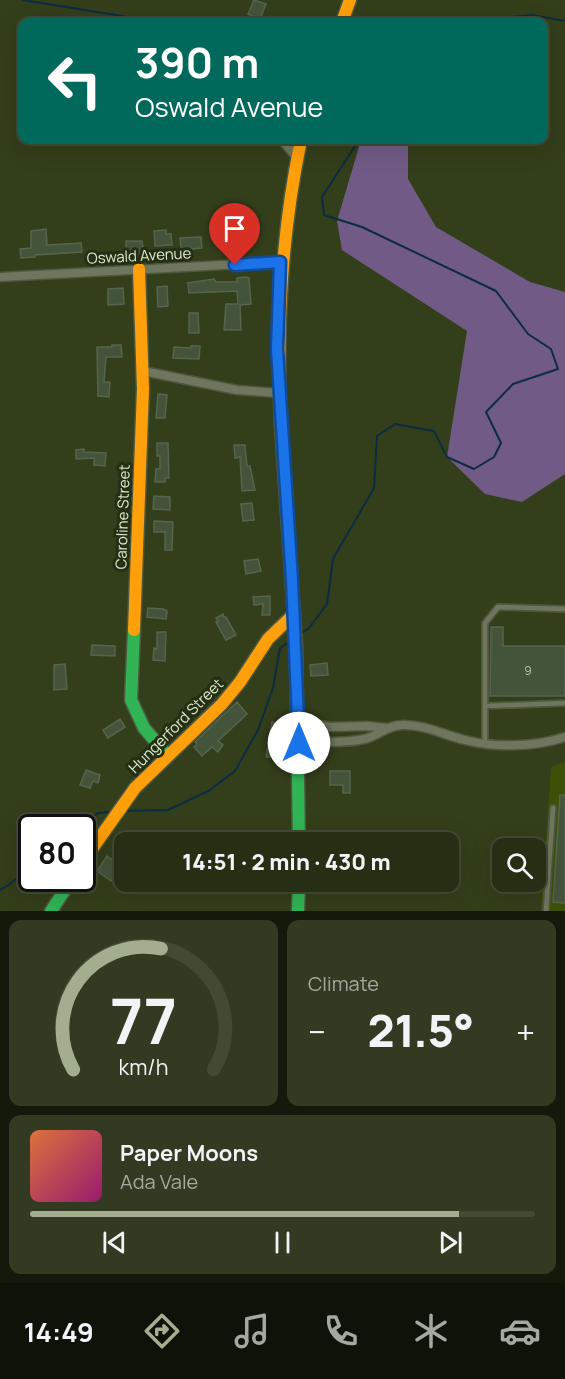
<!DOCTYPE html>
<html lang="en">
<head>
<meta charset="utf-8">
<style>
  body { margin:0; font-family:Manrope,sans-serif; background:#323a22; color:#f1f3f6; height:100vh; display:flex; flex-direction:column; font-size:22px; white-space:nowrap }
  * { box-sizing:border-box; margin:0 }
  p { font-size:20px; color:#a4a8a0 }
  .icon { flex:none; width:33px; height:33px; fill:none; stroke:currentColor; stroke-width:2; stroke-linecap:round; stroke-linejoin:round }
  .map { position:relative; height:911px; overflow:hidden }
  .sheet { display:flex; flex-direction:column; gap:9px; padding:9px; background:#15190b; flex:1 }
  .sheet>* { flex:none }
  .banner { position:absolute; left:18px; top:18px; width:530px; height:126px; border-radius:12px; box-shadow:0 6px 24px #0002,0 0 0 2px #424a34; background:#00695c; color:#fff; overflow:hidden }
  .fabs { position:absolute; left:492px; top:838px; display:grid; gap:12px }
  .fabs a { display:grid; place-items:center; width:54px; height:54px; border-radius:12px; background:#262e14; box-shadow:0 6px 24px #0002,0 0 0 2px #424a34; font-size:30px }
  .speed { position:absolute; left:18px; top:814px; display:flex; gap:12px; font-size:30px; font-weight:700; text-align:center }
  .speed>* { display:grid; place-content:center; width:78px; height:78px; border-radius:50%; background:#262e14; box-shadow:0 6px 24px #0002,0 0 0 2px #424a34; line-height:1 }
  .speed .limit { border:3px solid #111; border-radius:9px; background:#fff; color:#111 }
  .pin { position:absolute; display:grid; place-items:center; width:51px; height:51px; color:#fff; margin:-62px -26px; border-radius:50% 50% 50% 0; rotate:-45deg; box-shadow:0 0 6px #0007 }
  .pin .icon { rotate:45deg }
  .me { position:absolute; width:66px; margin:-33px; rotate:0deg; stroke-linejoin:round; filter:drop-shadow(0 0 4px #0008) }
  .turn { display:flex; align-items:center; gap:21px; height:126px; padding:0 18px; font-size:27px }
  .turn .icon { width:78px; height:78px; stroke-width:2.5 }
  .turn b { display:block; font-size:42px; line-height:51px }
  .big { font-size:45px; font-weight:800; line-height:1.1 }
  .sheet .tile { flex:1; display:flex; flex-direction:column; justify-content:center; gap:9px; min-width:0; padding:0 21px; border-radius:12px; background:#323a22 }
  .sheet .dial { align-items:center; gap:0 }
  .dial svg { height:156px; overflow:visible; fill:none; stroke:#424a34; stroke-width:7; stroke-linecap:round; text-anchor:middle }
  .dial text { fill:#f1f3f6; stroke:none }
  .song { display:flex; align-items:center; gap:18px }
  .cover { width:72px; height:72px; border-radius:9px; background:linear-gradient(135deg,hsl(20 70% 55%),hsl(320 70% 35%)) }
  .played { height:6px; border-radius:3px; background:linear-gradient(90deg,#a2ae8d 85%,#424a34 85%) }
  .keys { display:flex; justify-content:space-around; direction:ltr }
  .heat { display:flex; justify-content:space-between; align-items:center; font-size:33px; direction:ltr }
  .sheet .tiles { flex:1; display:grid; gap:9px; grid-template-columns:1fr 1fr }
  .tile:last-child { grid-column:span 2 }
  .trip { position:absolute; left:114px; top:832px; width:345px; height:60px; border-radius:12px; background:#262e14; box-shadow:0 6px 24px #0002,0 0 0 2px #424a34; font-weight:800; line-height:60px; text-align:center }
  .dock { display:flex; height:96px; justify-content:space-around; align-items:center; background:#0f1208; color:#a4a8a0 }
  .dock .icon { width:42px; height:42px }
  .dock .selected { color:#a2ae8d }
  .dock b { font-size:27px; color:#f1f3f6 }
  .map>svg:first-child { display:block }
  .built { fill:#3c5008 }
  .green { fill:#715b86 }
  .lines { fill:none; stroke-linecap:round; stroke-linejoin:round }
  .stream { stroke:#0b2c41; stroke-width:2 }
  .building { fill:#44543a; stroke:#56644b; stroke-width:1.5 }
  .lane-casing { stroke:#4e583e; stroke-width:8 }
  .street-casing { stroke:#4e583e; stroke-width:11 }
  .fast-casing { stroke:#4e583e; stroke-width:15 }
  .slow-casing { stroke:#4e583e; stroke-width:15 }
  .lane { stroke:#6e775d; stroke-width:4.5 }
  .street { stroke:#6e775d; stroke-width:8 }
  .fast { stroke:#30b455; stroke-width:12 }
  .slow { stroke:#ff9f0a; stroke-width:12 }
  .route-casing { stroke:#114b97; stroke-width:15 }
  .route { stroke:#1a73e8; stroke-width:10 }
  .labels { text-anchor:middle; stroke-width:6; stroke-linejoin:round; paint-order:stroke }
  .number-label { font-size:12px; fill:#b7c5a6 }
  .street-label { font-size:15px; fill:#ddebca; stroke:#252f15 }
</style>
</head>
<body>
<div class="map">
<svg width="565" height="911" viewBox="0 0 565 911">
  <rect width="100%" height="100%" fill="#333e1b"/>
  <path class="built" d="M565,762V911H541L551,767Z"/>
  <path class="green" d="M361,140H408V179L436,227L530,282L565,292V474L522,502L485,494L447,457L467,331L342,250L337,221Z"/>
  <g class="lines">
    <path class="stream" d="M23,0L159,22
      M203,22L212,18L234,22
      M460,22L532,15L565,21
      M300,634L309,628L327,604L333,559L374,488L377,436L395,424L434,431L447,457L474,469L494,457L501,443L486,412L513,384L558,369L551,349L528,334L496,291L362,227L324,215L322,197L359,140
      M124,811L168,810L210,790L235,771L258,730L273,688L280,648L290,641
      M78,828L98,813L112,812
      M0,890L9,885L32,865"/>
  </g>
  <path class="building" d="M254,0L266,4L260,19L248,14Z
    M46,229L47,245L81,243L82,252L35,255V257L21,258L20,249L31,248V231Z
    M166,230V234H171L172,245L155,246L154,231Z
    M201,237L202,248L181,250L180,238Z
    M126,241H142L144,255L126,256Z
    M246,277L249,278L251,304L240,305L241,330H224L226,304H238L237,291L189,293L188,283L214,279L216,282H237V278Z
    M167,286L168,306L158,307L157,287Z
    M123,288L124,304L108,305V289Z
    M189,313H198L199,333H189Z
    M112,345H121L122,357H106L104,382H110L109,397L98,396L97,347H112Z
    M191,346H200L199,359L173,358L174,347L191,348Z
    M158,394L167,395L165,418H156Z
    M157,443H168L169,478H165V482H155L156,469H160V456H157Z
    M234,445H245L247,466H250L255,490L242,491L240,457L235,458Z
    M84,449V452L106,453L105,466L94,465V458L76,459V450Z
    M154,496L170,497V510L153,509Z
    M252,503L254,520L243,521L241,504Z
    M154,521L173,522L172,550H165V532H154Z
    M258,559L261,571L246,574L244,561Z
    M270,596V615H262L263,604L254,605L253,597Z
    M148,608L163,609L167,611L166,619L147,617Z
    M223,614L224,617H226L236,635L226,640L216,622L218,621L216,618Z
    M491,627H503V646H565V696H490Z
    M157,632H166L165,661L153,660L154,648L157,649Z
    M92,645L115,646V656L91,655Z
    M327,663L328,675L311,676L310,665Z
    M65,664L67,689L54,690V665Z
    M237,702L247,714L218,741L223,745L218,752L212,747L202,756L194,747L197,744L195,742Z
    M120,719L125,727L108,738L103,730Z
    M272,722L283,724L280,742L276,741L275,757H266Z
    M86,770L100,775L98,783L93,781L90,788L80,785Z
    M330,771H350V793H343V785H330Z
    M560,795H565V903L553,902Z
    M107,856L121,866L111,881L97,871Z
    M331,882L359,884L358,892H330Z"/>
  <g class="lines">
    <g class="lane-casing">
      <path id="lane" d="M485,706L565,703
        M485,743V623L498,607L565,609
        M546,911L553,808"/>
    </g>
    <g class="street-casing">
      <path id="street" d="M282,140L297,158
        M0,277L280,262
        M143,371L237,390L279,393
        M300,721L330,727L367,726L386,728
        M299,743C320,741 350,744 368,738C380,734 389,725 402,725C424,724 444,735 465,740C495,748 535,747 565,737"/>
    </g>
    <g class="fast-casing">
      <path id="fast" d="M281,426L296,645L299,843
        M134,630L131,700L144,728L167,755
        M51,911L72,879
        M298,911L299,882"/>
    </g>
    <g class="slow-casing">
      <path id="slow" d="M342,22L350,0
        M281,426C276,329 281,235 301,140
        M134,630L143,389L139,269
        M82,863L135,788L222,704L240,682L268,639L294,614"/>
    </g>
    <use href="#lane" class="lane"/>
    <use href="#street" class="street"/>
    <use href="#fast" class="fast"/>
    <use href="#slow" class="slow"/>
  </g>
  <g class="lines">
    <g class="route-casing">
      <path id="route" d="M235,265L280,262L277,349L292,580L299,743"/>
    </g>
    <use href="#route" class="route"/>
  </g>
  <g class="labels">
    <g class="number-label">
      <text x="528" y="675">9</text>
    </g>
    <g class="street-label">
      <text transform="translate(139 256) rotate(-3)" y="5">Oswald Avenue</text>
      <text transform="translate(123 517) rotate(-88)" y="5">Caroline Street</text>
      <text transform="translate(176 726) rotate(-45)" y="5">Hungerford Street</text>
    </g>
  </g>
</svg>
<div class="fabs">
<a><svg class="icon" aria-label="search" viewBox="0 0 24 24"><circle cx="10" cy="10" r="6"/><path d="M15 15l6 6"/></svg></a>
</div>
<div class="speed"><div class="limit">80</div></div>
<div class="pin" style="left:235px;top:265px;background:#d93025"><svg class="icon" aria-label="arrive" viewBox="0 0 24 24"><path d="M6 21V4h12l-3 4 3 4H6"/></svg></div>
<svg class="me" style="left:299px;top:743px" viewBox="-20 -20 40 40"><circle r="19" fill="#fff"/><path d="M0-13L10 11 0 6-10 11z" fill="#1a73e8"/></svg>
<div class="trip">14:51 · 2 min · 430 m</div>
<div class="banner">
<div class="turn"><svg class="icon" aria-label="left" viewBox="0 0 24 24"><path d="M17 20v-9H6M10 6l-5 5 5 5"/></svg><div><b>390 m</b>Oswald Avenue</div></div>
</div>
</div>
<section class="sheet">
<div class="tiles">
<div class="tile dial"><svg viewBox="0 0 100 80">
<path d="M14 69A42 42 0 1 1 86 69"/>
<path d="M14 69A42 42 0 0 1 59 7" stroke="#a2ae8d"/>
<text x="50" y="56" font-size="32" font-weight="700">77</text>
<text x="50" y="72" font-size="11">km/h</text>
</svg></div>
<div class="tile"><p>Climate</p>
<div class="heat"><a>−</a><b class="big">21.5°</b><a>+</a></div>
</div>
<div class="tile">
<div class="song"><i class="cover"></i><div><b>Paper Moons</b><p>Ada Vale</p></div></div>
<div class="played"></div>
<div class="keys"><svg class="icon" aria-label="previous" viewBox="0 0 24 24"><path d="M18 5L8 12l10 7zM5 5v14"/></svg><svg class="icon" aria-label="pause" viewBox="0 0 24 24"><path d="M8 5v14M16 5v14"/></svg><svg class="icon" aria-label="next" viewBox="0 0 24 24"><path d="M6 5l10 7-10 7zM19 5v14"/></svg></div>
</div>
</div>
</section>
<nav class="dock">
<b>14:49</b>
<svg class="icon selected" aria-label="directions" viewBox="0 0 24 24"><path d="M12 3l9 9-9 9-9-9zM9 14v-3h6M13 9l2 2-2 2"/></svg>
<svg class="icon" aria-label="music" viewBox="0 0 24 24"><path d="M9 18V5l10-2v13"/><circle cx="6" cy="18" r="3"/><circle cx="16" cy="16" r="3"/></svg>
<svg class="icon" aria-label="phone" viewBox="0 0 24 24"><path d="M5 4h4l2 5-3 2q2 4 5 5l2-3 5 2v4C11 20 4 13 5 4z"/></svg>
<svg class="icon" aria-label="climate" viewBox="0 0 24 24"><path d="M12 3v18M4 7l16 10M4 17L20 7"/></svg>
<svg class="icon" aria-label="car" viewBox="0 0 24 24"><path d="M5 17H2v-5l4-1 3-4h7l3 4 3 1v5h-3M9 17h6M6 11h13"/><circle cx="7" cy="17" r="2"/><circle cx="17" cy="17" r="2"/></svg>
</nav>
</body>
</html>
